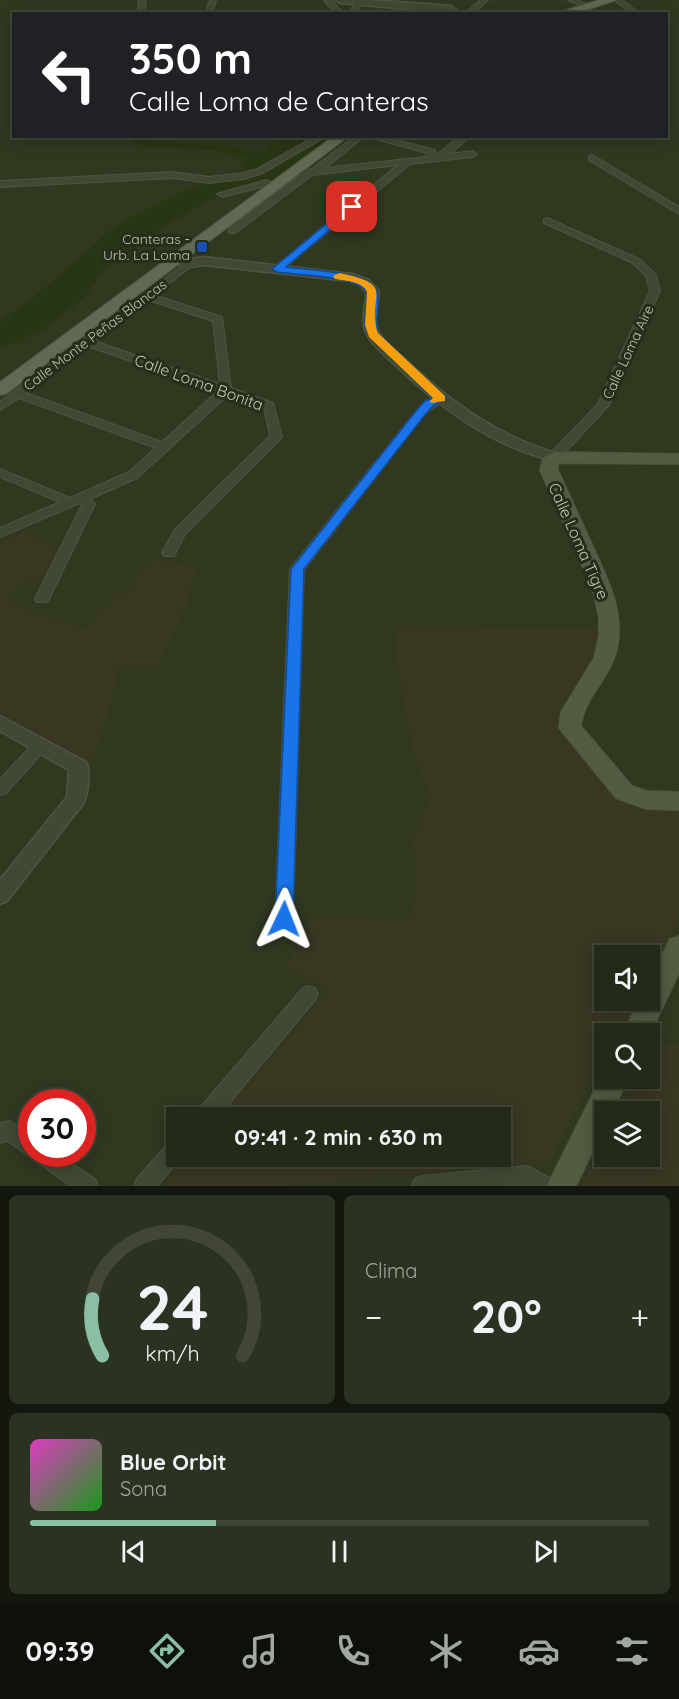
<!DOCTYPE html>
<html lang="es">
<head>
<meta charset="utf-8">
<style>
  body { margin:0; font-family:Quicksand,sans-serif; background:#2c3221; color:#f1f3f6; height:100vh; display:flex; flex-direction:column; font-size:22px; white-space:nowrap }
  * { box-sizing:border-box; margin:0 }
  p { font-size:20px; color:#a3a7a2 }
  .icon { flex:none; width:33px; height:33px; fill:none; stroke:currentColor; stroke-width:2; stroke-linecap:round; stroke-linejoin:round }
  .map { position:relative; height:1186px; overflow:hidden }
  .drawer { display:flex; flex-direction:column; gap:9px; padding:9px; background:#14170d; flex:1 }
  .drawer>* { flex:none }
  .banner { position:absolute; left:12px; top:12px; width:656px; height:126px; border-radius:0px; box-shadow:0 3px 15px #0003,0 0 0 2px #414637; background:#202124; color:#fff; overflow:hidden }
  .tools { position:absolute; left:594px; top:945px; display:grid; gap:12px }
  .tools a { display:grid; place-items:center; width:66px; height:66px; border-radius:0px; background:#242a18; box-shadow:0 3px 15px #0003,0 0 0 2px #414637; font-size:30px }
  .speed { position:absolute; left:18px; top:1089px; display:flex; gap:12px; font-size:30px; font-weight:700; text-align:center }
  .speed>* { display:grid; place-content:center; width:78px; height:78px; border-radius:50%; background:#242a18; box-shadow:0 3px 15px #0003,0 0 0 2px #414637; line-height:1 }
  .speed .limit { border:9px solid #d22; background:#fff; color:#111 }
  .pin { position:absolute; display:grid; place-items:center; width:51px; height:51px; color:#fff; margin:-26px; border-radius:12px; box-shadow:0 3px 9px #0006 }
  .me { position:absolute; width:66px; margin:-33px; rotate:2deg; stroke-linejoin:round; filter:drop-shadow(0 0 4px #0008) }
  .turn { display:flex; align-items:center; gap:21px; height:126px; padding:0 18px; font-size:27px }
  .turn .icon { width:78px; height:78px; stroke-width:2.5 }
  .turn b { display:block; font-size:42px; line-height:51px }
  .big { font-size:45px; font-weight:800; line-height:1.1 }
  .drawer .tile { flex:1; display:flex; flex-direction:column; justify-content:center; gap:9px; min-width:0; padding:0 21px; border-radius:9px; background:#2c3221 }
  .drawer .dial { align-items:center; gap:0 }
  .dial svg { height:156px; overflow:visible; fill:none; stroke:#414637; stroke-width:7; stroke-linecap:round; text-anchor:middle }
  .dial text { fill:#f1f3f6; stroke:none }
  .song { display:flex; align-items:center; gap:18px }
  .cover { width:72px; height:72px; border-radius:9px; background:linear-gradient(135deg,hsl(310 70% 55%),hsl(120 70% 35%)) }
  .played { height:6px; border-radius:3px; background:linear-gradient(90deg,#8abfa5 30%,#414637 30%) }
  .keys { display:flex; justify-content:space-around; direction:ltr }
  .heat { display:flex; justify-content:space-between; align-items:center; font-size:33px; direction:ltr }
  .drawer .tiles { flex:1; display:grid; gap:9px; grid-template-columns:1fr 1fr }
  .tile:last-child { grid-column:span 2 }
  .trip { position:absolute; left:166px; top:1107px; width:345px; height:60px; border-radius:0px; background:#242a18; box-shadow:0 3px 15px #0003,0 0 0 2px #414637; font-weight:800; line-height:60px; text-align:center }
  .dock { display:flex; height:96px; justify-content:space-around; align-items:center; background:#0e110a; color:#a3a7a2 }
  .dock .icon { width:42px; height:42px }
  .dock .active { color:#8abfa5 }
  .dock b { font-size:27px; color:#f1f3f6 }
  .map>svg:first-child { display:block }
  .green { fill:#393722 }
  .water { fill:#293614 }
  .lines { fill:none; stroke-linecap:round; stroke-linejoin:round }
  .minor-casing { stroke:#4d5540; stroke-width:2 }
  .tertiary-casing { stroke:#4d5540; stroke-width:3 }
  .secondary-casing { stroke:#4d5540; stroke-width:2 }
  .primary-casing { stroke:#4d5540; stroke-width:2 }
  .minor { fill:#414934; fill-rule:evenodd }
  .tertiary { fill:#414934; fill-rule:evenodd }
  .secondary { fill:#515c42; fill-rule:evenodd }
  .primary { fill:#606952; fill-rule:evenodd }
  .route { fill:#1a73e8; stroke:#114b97; stroke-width:1.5 }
  .slow { fill:#f59e0b }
  .transit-dot { fill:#1a4fb4; stroke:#262d1a; stroke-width:2 }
  .labels { text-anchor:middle; stroke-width:6; stroke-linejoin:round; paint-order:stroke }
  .far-poi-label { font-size:14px; fill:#bcc5af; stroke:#262d1a; text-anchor:end }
  .far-street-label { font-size:14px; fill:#bcc5af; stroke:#262d1a }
  .street-label { font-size:16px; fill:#bcc5af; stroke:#262d1a }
</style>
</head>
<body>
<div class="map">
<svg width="679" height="1186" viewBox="0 0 679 1186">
  <rect width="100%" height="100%" fill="#303820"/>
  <path class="green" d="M176,260L190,263L0,407V390Z
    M26,531L59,549L42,582L20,584L7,600L44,616L86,628L136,580L135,578L154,559L197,567L189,595L191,596L158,667H119L108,715L91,765L0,714V542Z
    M396,626L602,628L601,650L566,710L609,786L679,807V922L650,980V956H604V1000L639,1001L627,1025L621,1022L615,1033L604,1034V1055L550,1161L284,1186H168L166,1181L187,1157L501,1156V1118L220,1117L329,989L285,969L311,919L315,916L409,920C416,893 420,870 411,844L430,798L412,749L395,651Z
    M656,1042L679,1044V1186H582L604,1141V1156H650V1112L619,1111L635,1079L650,1078V1048Z"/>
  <path class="water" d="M130,137H145L157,141L220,143L258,154L282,137H338L292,171L266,183L222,194L176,219L105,269L84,298L48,327L0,350V322L35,296L112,229L138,213L174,195L241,170L246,159L213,150L141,147L134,144Z"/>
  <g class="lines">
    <g class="minor-casing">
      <path id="minor" d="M139,0H145L146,14H138Z
        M210,0H216L212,14H205Z
        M324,0H331L344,14H336Z
        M359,0L363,2L355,14H348L357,1Z
        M481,0H488L472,14H464Z
        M568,0H577L591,6L585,7Z
        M614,0H622L640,14H632Z
        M316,136H327L263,173L244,179L209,183L173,178L0,187V181L173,172L209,177L243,173L257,169Z
        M355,136H365L325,168L426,157L427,153L365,136H381L435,150V156L460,136H470L450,154L473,151L477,154L473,157L410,164L281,271L277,272L272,269L398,165L312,175L235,233H229V229L300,175L293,174V170L312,169Z
        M592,155L679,207V214L589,160V156Z
        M266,180L282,186L277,189L266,186L222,197L217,194Z
        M547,218L639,259L656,275L660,291L609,405L558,460L554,461L548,457L550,454L598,404L650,291L646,276L633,263L544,223V219Z
        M190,260L193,261V265L154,295L222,317L231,388L273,403L282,437L185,534L174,556H164L162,553L175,529L270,436L264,407L228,395L137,478L90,499L95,504L49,599L47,602H37L35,599L82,505L80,503L0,537V528L60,502L0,477V469L70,498L129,472L156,448L19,398L0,410V402ZM148,300L213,321L220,384L94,341ZM87,346L218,391L162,442L26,393Z
        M441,395L447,398C440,405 431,408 424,415L304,570L293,919L290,924L284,926L278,924L275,919L290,569L416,411L425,402Z
        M40,740L45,742L48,746L45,750L6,793L0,795V779L35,742Z
        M309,986L315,988L318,994L315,1000L217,1118H195L197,1111L303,988Z
        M10,1121L32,1135V1154H57L95,1179L98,1186H71L8,1141L0,1143V1123Z
        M177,1138V1156H183L157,1186H134L137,1179L170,1141Z
        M527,1166L551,1179L554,1186H412L415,1179L422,1176Z"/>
    </g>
    <g class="tertiary-casing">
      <path id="tertiary" d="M336,0H372L451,6L461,14L340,3Z
        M176,256L190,259L204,257L352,274L369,280L379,292C378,304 373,322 379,333C385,343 396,351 405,359C449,401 500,438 559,454L561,457L554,461C492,446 440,408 394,364C385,355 372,345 366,333C361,322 365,305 367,293L361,286L350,281L204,265L190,267L172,263L170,260Z
        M0,716L86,762C91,772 88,794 83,804L7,901L0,904V880L67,797L69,770L0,731Z"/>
    </g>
    <g class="secondary-casing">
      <path id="secondary" d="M554,452L679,454V464L558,463V470C569,494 580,518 591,542C607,578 628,615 615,656C607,681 584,699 581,726L632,786L647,791L679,792V810L646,809L616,798L559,728L561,712L594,658L599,636V618L593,590L540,470L543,458Z
        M679,936V973L650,1034H623L639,1000H650V980L670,939Z
        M604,1071V1078H628L613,1112H604V1128L576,1186H547Z"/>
    </g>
    <g class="primary-casing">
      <path id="primary" d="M599,0H617L574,14H554Z
        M334,136H349L6,394L0,395V382Z"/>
    </g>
    <use href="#minor" class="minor"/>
    <use href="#tertiary" class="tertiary"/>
    <use href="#secondary" class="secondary"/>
    <use href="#primary" class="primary"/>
  </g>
  <path class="route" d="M349,205L357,207L286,267C304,270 372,271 377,292C381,305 374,319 378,333L446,398L433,406L424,416L304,569L293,919L290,924L284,926L278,924L275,919L291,569L416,411L425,401L433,398L368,334L365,325L367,292C359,276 296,275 277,272L272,269Z"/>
  <path class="slow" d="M339,273C399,285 366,294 378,333L445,396V401L431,403L430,401L433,398L369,337L365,325L367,292C362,281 346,281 335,279L333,276Z"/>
  <rect class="transit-dot" x="196" y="241" width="12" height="12" rx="3"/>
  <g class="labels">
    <g class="far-poi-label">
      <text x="190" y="244">Canteras -<tspan x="190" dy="16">Urb. La Loma</tspan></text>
    </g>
    <g class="far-street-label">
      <text transform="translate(95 335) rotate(-37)" y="5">Calle Monte Peñas Blancas</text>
      <text transform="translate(628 352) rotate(-65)" y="5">Calle Loma Aire</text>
    </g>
    <g class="street-label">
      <text transform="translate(199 382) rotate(20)" y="6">Calle Loma Bonita</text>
      <text transform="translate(579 541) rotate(66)" y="6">Calle Loma Tigre</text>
    </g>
  </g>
</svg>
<div class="tools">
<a><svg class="icon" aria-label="sound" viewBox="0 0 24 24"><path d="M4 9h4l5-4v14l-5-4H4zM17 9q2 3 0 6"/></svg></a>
<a><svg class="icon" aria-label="search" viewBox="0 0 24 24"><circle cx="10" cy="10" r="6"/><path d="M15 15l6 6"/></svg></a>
<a><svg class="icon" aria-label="layers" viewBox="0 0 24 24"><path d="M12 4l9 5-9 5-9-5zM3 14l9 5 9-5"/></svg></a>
</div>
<div class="speed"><div class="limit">30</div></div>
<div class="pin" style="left:352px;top:207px;background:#d93025"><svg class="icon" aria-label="arrive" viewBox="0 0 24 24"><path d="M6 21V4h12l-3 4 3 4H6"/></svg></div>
<svg class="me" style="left:284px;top:919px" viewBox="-20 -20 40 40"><path d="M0-17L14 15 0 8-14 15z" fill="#1a73e8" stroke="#fff" stroke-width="4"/></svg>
<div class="trip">09:41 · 2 min · 630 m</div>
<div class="banner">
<div class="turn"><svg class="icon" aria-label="left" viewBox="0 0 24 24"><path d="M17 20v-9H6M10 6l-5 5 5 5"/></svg><div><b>350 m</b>Calle Loma de Canteras</div></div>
</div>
</div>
<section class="drawer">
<div class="tiles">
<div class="tile dial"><svg viewBox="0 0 100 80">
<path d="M14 69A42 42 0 1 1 86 69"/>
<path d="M14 69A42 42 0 0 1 9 40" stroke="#8abfa5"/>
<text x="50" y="56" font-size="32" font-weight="700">24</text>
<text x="50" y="72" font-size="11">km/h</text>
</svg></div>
<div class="tile"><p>Clima</p>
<div class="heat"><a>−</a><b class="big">20°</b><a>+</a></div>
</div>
<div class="tile">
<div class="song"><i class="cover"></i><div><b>Blue Orbit</b><p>Sona</p></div></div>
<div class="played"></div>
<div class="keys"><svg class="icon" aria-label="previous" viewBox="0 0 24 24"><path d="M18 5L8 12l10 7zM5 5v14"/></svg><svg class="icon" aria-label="pause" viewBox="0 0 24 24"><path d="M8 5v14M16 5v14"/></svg><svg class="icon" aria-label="next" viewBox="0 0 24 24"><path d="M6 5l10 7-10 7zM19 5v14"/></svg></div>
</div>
</div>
</section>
<nav class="dock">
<b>09:39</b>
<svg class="icon active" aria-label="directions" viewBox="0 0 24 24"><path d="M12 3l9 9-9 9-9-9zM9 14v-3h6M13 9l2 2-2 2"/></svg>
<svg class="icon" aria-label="music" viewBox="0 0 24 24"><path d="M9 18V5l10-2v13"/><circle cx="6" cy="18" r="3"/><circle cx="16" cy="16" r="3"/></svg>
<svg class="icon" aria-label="phone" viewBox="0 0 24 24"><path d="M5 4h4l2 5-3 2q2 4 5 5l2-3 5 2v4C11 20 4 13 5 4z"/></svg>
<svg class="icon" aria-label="climate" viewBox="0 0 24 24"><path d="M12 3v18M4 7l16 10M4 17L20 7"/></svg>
<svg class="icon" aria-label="car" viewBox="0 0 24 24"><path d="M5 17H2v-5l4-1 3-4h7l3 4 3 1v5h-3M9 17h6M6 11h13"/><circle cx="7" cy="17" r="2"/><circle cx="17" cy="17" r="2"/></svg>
<svg class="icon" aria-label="filters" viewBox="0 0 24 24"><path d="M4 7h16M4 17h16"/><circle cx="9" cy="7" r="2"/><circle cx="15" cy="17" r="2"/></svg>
</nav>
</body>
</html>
